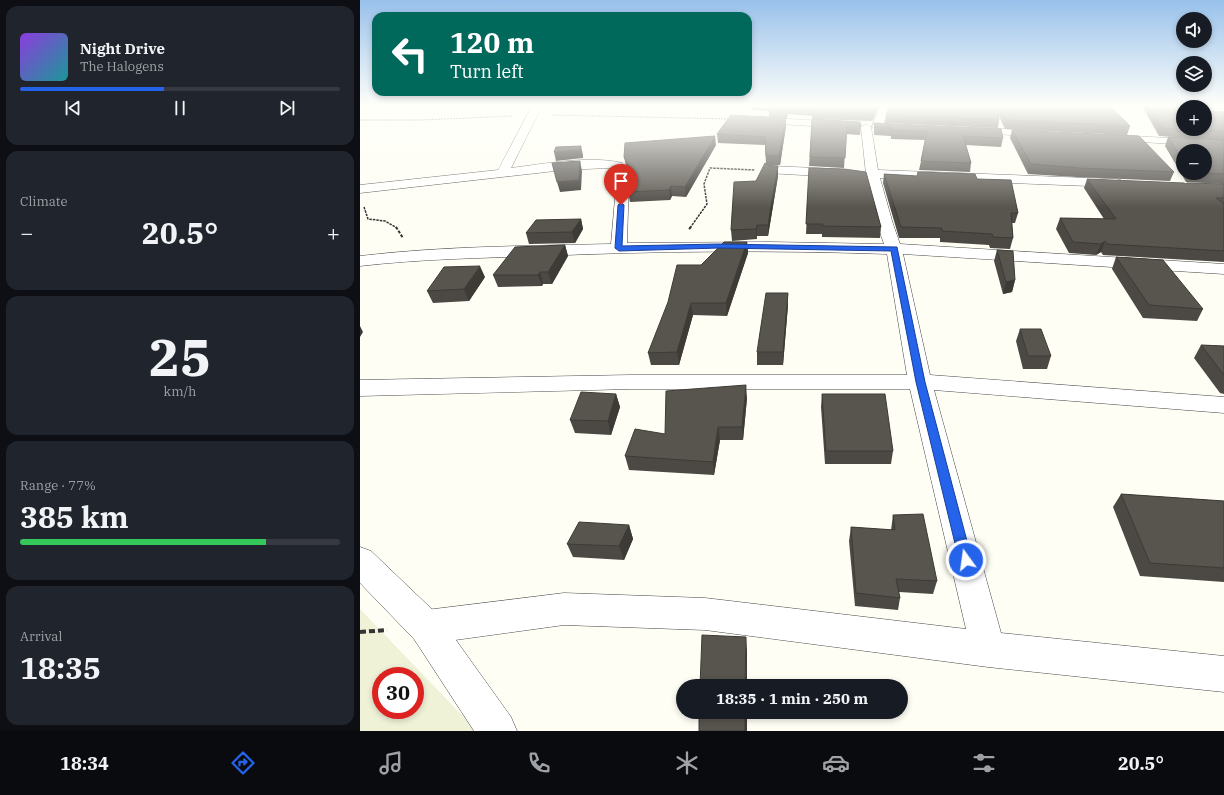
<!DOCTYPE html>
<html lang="en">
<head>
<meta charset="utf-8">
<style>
  body { margin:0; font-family:"IBM Plex Serif",serif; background:#20242c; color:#f1f3f6; height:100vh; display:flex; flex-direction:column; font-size:15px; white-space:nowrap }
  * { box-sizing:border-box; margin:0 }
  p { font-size:13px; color:#9ea1a6 }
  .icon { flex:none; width:22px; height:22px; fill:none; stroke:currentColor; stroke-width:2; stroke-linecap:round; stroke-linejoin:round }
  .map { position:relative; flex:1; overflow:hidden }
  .details { display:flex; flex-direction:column; gap:6px; padding:6px; background:#0d0f14; width:360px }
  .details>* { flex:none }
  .banner { position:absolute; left:12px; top:12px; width:380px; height:84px; border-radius:12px; box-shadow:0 2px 6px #0003; background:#00695c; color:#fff; overflow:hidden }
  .fabs { position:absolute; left:816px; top:12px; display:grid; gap:8px }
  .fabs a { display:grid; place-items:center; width:36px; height:36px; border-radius:50%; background:#171b24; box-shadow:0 2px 6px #0003; font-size:20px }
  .speed { position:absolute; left:12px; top:667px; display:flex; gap:8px; font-size:20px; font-weight:700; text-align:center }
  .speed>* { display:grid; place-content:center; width:52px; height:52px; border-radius:50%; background:#171b24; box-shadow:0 2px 6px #0003; line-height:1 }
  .speed .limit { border:6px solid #d22; background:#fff; color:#111 }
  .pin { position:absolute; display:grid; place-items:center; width:34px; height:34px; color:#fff; margin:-41px -17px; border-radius:50% 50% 50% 0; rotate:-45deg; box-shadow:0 0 4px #0007 }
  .pin .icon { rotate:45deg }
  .me { position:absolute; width:44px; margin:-22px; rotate:346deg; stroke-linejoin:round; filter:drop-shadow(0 0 3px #0008) }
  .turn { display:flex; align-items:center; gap:14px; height:84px; padding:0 12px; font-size:18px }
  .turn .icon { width:52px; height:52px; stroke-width:2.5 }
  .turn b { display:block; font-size:28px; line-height:34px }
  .big { font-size:30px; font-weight:800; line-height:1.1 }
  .details .widget { flex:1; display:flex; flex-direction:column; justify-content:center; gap:6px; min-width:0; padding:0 14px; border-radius:12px; background:#20242c }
  .details .dial { align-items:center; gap:0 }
  .dial b { font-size:52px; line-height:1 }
  .song { display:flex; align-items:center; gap:12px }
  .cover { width:48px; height:48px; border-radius:6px; background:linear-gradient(135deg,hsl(270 70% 55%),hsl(180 70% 35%)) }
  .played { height:4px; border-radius:2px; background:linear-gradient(90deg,#2563eb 45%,#363941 45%) }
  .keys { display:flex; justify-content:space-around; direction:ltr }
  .heat { display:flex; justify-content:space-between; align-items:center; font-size:22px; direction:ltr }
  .charge { height:6px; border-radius:3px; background:linear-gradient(90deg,#34c759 77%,#363941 0) }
  .trip { position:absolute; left:316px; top:679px; width:232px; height:40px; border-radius:20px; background:#171b24; box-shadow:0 2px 6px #0003; font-weight:800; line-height:40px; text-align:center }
  .dock { display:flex; height:64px; justify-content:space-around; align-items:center; background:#090b0e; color:#9ea1a6 }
  .dock .icon { width:28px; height:28px }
  .dock .selected { color:#2563eb }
  .dock b { font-size:18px; color:#f1f3f6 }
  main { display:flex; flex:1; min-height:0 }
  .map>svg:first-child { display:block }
  .farmland { fill:#eff2d7; fill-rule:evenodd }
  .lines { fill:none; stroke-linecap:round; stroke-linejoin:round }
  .minor-casing { stroke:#444; stroke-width:1 }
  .tertiary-casing { stroke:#444; stroke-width:1 }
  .path-far3 { stroke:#333; stroke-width:1; stroke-dasharray:2 1; stroke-linecap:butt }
  .path-far2 { stroke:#333; stroke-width:1.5; stroke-dasharray:2.5 1; stroke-linecap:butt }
  .path-far1 { stroke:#333; stroke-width:2; stroke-dasharray:3 1.5; stroke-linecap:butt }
  .path { stroke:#333; stroke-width:4; stroke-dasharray:6 3; stroke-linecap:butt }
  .minor { fill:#fff; fill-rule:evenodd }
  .tertiary { fill:#fff; fill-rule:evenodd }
  .wall { fill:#4c4843; fill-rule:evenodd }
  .shaded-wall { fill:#3e3b37 }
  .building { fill:#58544e; stroke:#3e3b37 }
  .route { fill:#2563eb; stroke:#184099 }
</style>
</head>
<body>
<main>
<section class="details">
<div class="widget">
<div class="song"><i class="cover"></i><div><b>Night Drive</b><p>The Halogens</p></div></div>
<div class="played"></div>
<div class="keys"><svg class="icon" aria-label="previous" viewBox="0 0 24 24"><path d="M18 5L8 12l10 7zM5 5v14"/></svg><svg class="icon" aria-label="pause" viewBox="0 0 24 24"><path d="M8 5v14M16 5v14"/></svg><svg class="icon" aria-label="next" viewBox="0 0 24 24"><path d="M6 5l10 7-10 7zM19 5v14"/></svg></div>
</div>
<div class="widget"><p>Climate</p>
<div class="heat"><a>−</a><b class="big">20.5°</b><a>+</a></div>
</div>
<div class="widget dial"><b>25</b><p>km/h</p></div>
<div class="widget"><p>Range · 77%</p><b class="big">385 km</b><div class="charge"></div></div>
<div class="widget"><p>Arrival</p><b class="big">18:35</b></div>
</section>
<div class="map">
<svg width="864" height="731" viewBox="0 0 864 731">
  <rect width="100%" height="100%" fill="#fefef5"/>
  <path class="farmland" d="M0,609L117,731H0ZM21,676H55V710H21Z"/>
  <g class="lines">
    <g class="minor-casing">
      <path id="minor" d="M172,106H182L151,168C184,164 230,155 262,163L268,171L269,176L267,243L410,242L524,244L517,224L506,174L501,127L506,124L511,127L518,170L756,179L761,180L763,183L761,186L756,187L520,178L533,224L540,244L864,264V274L543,254L570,375L864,397V413L574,390L641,633L864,656V692L628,667L345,630L204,625L66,644L54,639L49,627L54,615L66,610L204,593L345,598L606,629L550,389H271L0,396V380L271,375H547L527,254C411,250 296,251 181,256C121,258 60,259 0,266V256C83,246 167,246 251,244L257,176L254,169L248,168L204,170L0,193V185L138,170Z
        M520,106H530L522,127L517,130L512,127Z
        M857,106H864V109L859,108Z
        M395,117L481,122L486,125L481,128L391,122L390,120Z
        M611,127L681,131L686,134L681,137L607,132L606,130Z
        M753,135L864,141V147L749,140L747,138L749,136Z
        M411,166L478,169L483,170L484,173L483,176L478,177L407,173L405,170L407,167Z"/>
    </g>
    <g class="tertiary-casing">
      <path id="tertiary" d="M0,547L11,551L78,615L151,717L157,731H114L54,639L0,583Z"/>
    </g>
    <path class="path-far3" d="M193,115L370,119
      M0,120H60L152,116"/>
    <path class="path-far2" d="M4,207L8,219L25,221L37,228
      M330,228L347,204L344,184L350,168L395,170"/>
    <path class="path-far1" d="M36,227L43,238
      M329,229L331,227"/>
    <path class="path" d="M0,632L27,630"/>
    <use href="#minor" class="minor"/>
    <use href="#tertiary" class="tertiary"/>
  </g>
  <path class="wall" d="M392,106H519L512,121L452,119V116L428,114L427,118L409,117V111L392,110Z
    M529,106H750L770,126L767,135L645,129L639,116V120L638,128L525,123L526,115Z
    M782,106H849L852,111L864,112V184L826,182L805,146L808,137L829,138L799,136ZM823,151L845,173H823Z
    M452,119L501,126L500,135L486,134L484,168L449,166Z
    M514,123L643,138L641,147L606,145L611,163L610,172L559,170L561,161L565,140L531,139V136L514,135Z
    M426,126L420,165H409L418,166V176L408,236H397V239L372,241L371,230L396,181L406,164L405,145L358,143L357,134Z
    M652,130L814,172L810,181L716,177L668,174L650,138Z
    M356,145L326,197L312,196L310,200L270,202L268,192L269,172L266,166L264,157Z
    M449,168L521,227L520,238L462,237V234H446Z
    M524,174L557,176L617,179L658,213L655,223H652L653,238L650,249L630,248L629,245L580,242V238H539L523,183Z
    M727,179L826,184H864V262L743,255L741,252L736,255L709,253L696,229L700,218L744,219L724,188Z
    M221,219L223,229L215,243L169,244L166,233Z
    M387,242L388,253L367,316L333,315L319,365H291L288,353L341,265Z
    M205,245L208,256L192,284H183L182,286L138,287L133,275Z
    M637,250L655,280L652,292L643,294L634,261Z
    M756,257L843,309L837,321L783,318L752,269Z
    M125,277L109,301L73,303L67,291Z
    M428,305L423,365H397V352Z
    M660,329L691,356L687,369H663L656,341Z
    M841,345L864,346V394L860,393L834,358Z
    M256,394L260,407L251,435L215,433L210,420Z
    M462,394L533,451L531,464H465L461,407Z
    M387,398L383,440H360L354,475L269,470L265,456L305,434Z
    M761,494L864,501V582L780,576L753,507Z
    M533,515L577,581L573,594L539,592L540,598L538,610L495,606L489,541L491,527L531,530Z
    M269,525L273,539L264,560L213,557L207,544Z"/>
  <path class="shaded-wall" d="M516,106H519L512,121L513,113Z
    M426,118V126L420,165L419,156Z
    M355,136L356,145L326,197L325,187Z
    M221,146L223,155V158L196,161L194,152Z
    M220,161L222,171L221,190L200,192L197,182Z
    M418,166V176L408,236V225Z
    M311,186L312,196L310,200L309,190Z
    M221,219L223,229L215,243L212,232Z
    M397,225V239L396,229Z
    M745,241L741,252L736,255L741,244Z
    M387,242L388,253L367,316L366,303Z
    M205,245L208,256L192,284L188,272Z
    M120,266L125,277L109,301L104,289Z
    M180,272L183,284L182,286L178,275Z
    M655,280L652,292L643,294L646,282Z
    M428,293V305L423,365V352Z
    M331,303L333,315L319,365L317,352Z
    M0,326L3,332L0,337Z
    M386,385L387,398L383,440L382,427Z
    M256,394L260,407L251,435L248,421Z
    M358,427L360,440L354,475L353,462Z
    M269,525L273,539L264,560L259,546Z
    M386,637L387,650V686H385Z
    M385,712H387V731H385Z"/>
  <path class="building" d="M412,106H428L427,110L409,109Z
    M430,106H516L513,113L452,111V108Z
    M529,106H637L639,120L526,115Z
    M639,106H750L770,126L647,120Z
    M789,106H849L852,111L864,112V131L824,129H845V107H823V129L802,128Z
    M371,115L426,118L419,156H406L405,137L357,134Z
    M452,119L500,122L501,126H487L485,158L450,157Z
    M514,123L641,129L643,138L603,136L611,163L561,161L567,131L532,130V127H515Z
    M652,130L779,136L814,172L719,168L671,164Z
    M355,136L325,187L311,186L309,190L268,192L269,167L264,157L265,143Z
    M808,137L864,140V174L845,173V151H823V161Z
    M221,146L220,150L194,152L196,147Z
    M220,161L219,180L197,182L192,163Z
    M405,163L410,166H418L408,225H397L396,229L371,230L374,182L396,181Z
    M449,168L484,169L506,172L521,227L462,226L463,224H446Z
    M558,172L615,174L617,179L651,180L658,213H651L653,238L633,237L632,234L582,231V228L541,227L524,174L557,176Z
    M727,179L824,183L826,184L827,183L864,184V198H856L864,204V251L747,244L745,241L741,244L713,242L700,218L756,219Z
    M221,219L212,232L166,233L176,220Z
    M364,242H387L366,303H331L317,352L288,353L308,302L317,265H341Z
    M205,245L188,272H180L178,275H133L155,247Z
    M637,250L653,251L655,280L646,282Z
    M756,257L803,260L843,309L789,305Z
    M120,266L104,289L67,291L84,267Z
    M406,293H428L423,352H397Z
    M660,329H681L691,356H668Z
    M841,345L864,346V375Z
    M386,385L382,427H358L353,462L265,456L275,429L305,434L306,391Z
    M221,392L256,394L248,421L210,420Z
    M462,394H525L533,451H466Z
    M761,494L864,501V568L790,563Z
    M563,514L577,581L536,579L540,598L496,593L491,527L535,530L533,515Z
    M219,522L269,525L259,546L207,544Z
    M342,635L386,637L385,686H340Z
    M339,712H385V731H339Z"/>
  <linearGradient id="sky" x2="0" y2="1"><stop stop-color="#98c1eb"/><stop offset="0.51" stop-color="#fffffa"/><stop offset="1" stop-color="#fffffa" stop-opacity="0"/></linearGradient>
  <rect width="864" height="208" fill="url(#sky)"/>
  <path class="route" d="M261,203L264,205L262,246L359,244L537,247L565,382L612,560L610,564L606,566L601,564L599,560L556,382L531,251L359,248L259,251L255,248L258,205Z"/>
</svg>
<div class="fabs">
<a><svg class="icon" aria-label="sound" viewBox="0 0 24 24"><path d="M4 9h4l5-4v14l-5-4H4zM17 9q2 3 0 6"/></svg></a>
<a><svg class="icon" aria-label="layers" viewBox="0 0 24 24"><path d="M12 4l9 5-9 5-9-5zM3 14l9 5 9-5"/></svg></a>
<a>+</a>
<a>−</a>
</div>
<div class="speed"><div class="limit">30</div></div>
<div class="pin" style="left:261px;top:205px;background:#d93025"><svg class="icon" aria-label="arrive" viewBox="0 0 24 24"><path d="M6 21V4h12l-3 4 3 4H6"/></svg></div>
<svg class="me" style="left:606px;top:560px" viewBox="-20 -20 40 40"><circle r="17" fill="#2563eb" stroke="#fff" stroke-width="3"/><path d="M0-11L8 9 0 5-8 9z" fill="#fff"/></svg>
<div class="trip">18:35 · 1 min · 250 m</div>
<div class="banner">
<div class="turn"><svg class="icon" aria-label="left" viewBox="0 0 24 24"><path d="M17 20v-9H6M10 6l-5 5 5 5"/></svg><div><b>120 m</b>Turn left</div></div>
</div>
</div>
</main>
<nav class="dock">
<b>18:34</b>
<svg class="icon selected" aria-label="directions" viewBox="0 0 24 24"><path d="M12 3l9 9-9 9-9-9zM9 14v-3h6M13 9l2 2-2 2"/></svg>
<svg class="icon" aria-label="music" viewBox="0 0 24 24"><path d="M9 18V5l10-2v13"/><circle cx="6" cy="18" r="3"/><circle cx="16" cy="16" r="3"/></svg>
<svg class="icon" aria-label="phone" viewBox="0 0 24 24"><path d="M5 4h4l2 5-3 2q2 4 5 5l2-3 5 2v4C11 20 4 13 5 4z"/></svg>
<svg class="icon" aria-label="climate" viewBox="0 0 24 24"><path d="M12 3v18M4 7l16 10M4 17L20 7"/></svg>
<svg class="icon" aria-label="car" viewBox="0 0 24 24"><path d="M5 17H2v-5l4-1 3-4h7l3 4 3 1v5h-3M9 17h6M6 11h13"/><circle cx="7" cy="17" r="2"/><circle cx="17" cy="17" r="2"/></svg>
<svg class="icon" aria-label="filters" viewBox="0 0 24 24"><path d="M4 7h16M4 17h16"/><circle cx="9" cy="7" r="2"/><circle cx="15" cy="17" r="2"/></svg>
<b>20.5°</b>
</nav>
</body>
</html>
